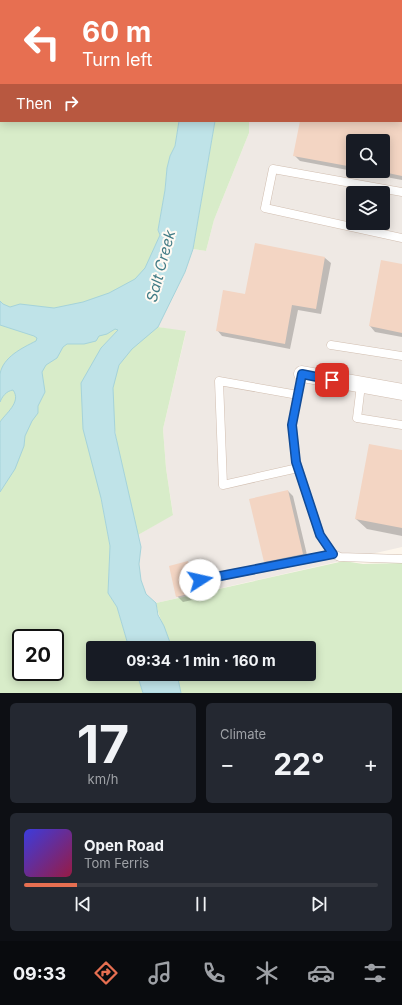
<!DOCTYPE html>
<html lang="en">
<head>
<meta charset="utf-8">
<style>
  body { margin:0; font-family:Inter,sans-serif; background:#242831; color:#f1f3f6; height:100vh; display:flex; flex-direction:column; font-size:15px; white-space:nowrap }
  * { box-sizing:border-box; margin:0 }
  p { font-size:13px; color:#9ea1a6 }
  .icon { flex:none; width:22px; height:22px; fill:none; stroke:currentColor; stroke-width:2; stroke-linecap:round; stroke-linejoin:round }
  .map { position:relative; height:693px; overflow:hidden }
  .sheet { display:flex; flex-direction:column; gap:10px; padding:10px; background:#0d0f14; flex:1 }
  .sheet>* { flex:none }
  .guide { position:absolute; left:0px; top:0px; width:402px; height:122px; box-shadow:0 2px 10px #0003; background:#e76f51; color:#fff; overflow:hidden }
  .buttons { position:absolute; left:346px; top:134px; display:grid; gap:8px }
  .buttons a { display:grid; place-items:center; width:44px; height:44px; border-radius:4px; background:#171b24; box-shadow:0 2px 10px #0003; font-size:20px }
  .speed { position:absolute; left:12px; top:629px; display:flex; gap:8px; font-size:20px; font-weight:700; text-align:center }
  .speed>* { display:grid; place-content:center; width:52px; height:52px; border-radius:50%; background:#171b24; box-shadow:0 2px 10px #0003; line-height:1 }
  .speed .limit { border:2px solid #111; border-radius:6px; background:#fff; color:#111 }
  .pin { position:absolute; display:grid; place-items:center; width:34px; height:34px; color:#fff; margin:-17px; border-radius:8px; box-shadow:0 2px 6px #0006 }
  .me { position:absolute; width:44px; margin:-22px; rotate:80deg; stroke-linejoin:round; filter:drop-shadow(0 0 3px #0008) }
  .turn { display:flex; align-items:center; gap:14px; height:84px; padding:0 16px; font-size:18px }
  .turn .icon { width:52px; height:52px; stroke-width:2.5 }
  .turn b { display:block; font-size:28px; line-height:34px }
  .then { display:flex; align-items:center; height:38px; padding:0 16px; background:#0003; gap:8px; font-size:15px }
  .big { font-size:30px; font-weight:700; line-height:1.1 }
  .sheet .tile { flex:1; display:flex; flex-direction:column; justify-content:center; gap:6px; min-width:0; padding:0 14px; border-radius:6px; background:#242831 }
  .sheet .dial { align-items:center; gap:0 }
  .dial b { font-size:52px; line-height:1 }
  .song { display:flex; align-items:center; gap:12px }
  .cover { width:48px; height:48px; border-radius:6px; background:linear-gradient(135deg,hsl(240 70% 55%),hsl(340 70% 35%)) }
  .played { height:4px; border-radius:2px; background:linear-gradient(90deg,#e76f51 15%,#363941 15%) }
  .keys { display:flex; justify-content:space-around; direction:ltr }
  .heat { display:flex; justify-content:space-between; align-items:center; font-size:22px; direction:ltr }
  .sheet .tiles { flex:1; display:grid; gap:10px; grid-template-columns:1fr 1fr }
  .tile:last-child { grid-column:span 2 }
  .trip { position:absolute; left:86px; top:641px; width:230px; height:40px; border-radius:4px; background:#171b24; box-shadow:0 2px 10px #0003; font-weight:700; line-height:40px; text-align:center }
  .menu { display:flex; height:64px; justify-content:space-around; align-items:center; background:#090b0e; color:#9ea1a6 }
  .menu .icon { width:28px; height:28px }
  .menu .active { color:#e76f51 }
  .menu b { font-size:18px; color:#f1f3f6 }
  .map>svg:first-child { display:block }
  .industrial { fill:#efe9e4; fill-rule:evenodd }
  .green { fill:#d8ecc9; fill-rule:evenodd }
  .water { fill:#bfe3e8; stroke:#a5d3da }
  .shadow { fill:#0003 }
  .building { fill:#f3d5c3 }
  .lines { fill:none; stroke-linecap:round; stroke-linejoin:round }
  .lane-casing { stroke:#d1beb0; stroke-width:9 }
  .street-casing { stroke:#d1beb0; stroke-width:17 }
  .lane { stroke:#fff; stroke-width:8 }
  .street { stroke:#fff; stroke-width:16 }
  .route-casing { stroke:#114b97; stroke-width:10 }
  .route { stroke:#1a73e8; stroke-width:7 }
  .labels { text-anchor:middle; stroke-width:4; stroke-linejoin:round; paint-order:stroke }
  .water-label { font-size:15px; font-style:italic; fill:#437c86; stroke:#fffaf3 }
</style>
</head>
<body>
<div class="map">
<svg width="402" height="693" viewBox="0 0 402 693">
  <rect width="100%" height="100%" fill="#fdf6ec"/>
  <path class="industrial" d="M221,0H402V547L156,603L146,594L141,580L139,564L141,547L138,535L173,514L166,468L163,429L186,332L158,327L185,272L193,249L206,251L214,220L249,133V121H401V1H221ZM353,141H383V171H353ZM353,193H383V223H353Z"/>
  <path class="green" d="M0,0L140,1H1V121H179L175,146L170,156L167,168L165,190L158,230L160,235L118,330L101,348V498L110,546L108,593L117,607L129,648H93V674H137L143,693H0ZM21,638H55V672H21Z
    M215,121H249V133L214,220L206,251L193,249Z
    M158,327L186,331L163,429L166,468L173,515L138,535C129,495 100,401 119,365C127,349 145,338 158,327Z
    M344,561L363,564L402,563V693H181L177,674H309V648H172C167,633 159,619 156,603Z"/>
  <path class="water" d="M179,121H215L193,249L185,272L158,327L132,349L119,365L113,388L115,433L141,547L139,564L141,580L146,594L156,603L158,615L164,626L172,648H129L117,607L108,593L110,546L101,498L83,429L81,383L101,348L118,330L115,329L107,334L99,336L96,341L84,344H67L63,347L57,358L46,365L42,372L45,392L38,406V413L32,421L25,436L24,446L15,469L0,492C0,483 0,426 0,422C5,414 22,402 13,390C6,391 2,397 0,402C0,393 0,383 0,374C3,357 22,348 36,341L37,338L34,336L0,325V301L3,304L10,307L20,304L54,308L83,302L109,293L135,279L145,268L160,235L158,230L165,190L167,168L170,156L175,146Z
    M137,674H177L181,693H143Z"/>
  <path class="shadow" d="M323,0H402V180L354,171H383V141H353V171L300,161L294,155L301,121H401V1H323Z
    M256,244L325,258L331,263L321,314L298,310L290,349L222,336L217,330L246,295Z
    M402,265V337L375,332L370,326Z
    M402,451V536L367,529L356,519Z
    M288,491L293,496L308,559L270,567L264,561Z
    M188,562L194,568L201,598L183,602L177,596Z"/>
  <path class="building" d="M300,121H402V176L383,172V141H353V167L293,156Z
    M255,243L325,257L316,309L292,305L285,344L216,331L223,290L245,294Z
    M381,260L402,264V333L369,326Z
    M369,444L402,450V528L355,519Z
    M288,490L303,554L264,562L249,499Z
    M188,561L196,592L176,597L169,566Z"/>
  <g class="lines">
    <g class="lane-casing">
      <path id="lane" d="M402,192L273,169L265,208L402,238
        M331,345L402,356
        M302,374L292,425L296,462L320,535L333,554L340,557L402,559
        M361,385L357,418L402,425
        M298,395L219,381L223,485L298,468
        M200,580L333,554"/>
    </g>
    <g class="street-casing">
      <path id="street" d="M302,374L402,392"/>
    </g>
    <use href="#lane" class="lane"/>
    <use href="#street" class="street"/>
  </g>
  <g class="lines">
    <g class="route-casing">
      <path id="route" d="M200,580L333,554L320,535L296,462L292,425L302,374L332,380"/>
    </g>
    <use href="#route" class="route"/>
  </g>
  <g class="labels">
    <g class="water-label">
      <text transform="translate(161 266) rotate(-75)" y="5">Salt Creek</text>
    </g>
  </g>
</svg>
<div class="buttons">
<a><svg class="icon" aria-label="search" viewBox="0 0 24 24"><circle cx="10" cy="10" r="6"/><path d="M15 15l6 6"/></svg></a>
<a><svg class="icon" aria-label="layers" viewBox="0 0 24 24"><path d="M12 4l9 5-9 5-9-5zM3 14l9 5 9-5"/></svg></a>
</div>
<div class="speed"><div class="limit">20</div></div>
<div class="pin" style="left:332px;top:380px;background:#d93025"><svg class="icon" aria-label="arrive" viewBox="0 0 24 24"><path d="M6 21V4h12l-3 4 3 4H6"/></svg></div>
<svg class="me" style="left:200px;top:580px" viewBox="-20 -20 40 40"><circle r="19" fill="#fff"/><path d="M0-13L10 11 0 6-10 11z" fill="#1a73e8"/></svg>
<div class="trip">09:34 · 1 min · 160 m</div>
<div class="guide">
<div class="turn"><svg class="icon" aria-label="left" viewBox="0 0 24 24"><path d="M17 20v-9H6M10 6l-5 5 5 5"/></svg><div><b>60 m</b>Turn left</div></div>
<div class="then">Then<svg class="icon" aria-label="right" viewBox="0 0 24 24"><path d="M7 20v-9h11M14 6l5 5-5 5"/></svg></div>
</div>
</div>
<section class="sheet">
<div class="tiles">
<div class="tile dial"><b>17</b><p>km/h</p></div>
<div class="tile"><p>Climate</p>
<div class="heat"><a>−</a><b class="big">22°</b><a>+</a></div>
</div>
<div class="tile">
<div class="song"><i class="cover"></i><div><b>Open Road</b><p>Tom Ferris</p></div></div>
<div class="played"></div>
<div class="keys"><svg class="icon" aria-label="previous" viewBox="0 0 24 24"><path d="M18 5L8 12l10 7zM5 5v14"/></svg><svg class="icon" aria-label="pause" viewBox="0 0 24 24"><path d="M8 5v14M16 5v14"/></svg><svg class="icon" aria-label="next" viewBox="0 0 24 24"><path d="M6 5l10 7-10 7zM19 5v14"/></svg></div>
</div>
</div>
</section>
<nav class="menu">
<b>09:33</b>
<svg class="icon active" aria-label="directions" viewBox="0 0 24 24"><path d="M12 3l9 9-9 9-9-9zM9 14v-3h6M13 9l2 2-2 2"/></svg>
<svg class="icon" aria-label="music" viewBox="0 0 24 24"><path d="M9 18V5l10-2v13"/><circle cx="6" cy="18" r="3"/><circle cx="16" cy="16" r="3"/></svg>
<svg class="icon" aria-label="phone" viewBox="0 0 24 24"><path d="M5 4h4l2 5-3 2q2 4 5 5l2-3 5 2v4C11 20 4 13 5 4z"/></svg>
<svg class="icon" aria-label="climate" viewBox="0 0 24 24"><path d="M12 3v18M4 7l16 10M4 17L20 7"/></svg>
<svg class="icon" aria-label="car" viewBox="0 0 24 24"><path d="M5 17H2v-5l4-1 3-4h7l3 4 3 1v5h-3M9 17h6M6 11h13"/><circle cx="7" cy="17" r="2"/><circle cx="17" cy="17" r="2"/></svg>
<svg class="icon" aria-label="filters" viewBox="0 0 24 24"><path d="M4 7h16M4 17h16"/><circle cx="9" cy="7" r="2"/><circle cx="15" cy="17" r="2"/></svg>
</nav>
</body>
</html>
